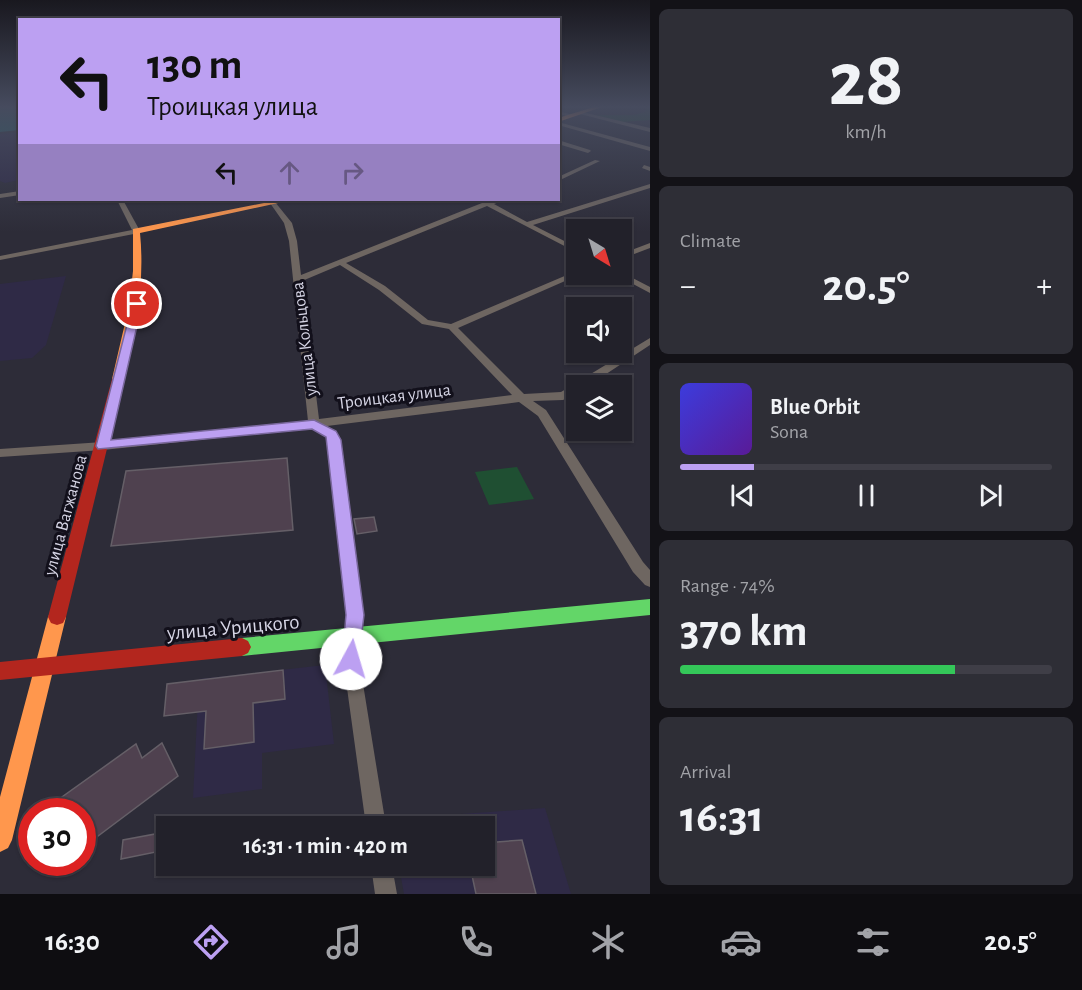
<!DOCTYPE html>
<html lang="en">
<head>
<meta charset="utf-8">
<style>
  body { margin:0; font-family:"Alegreya Sans",sans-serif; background:#2e2e36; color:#f1f3f6; height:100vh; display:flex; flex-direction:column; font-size:22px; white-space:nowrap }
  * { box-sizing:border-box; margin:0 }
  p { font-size:20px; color:#a2a3a8 }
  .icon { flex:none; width:33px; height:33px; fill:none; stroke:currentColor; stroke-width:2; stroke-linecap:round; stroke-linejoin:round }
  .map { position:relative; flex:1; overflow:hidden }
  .drawer { display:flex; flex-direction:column; gap:9px; padding:9px; background:#131217; width:432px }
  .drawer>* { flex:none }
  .top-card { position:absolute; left:18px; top:18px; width:542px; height:183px; border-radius:0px; box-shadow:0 2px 4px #0004,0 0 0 2px #3f3e47; background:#bca0f2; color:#111; overflow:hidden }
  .needle { width:39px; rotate:142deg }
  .buttons { position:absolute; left:566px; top:219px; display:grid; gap:12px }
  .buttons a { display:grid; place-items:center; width:66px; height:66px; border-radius:0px; background:#22212a; box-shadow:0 2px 4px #0004,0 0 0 2px #3f3e47; font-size:30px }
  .speed { position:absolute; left:18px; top:798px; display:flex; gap:12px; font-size:30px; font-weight:700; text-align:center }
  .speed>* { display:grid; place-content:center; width:78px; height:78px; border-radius:50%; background:#22212a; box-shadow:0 2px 4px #0004,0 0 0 2px #3f3e47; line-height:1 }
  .speed .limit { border:9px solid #d22; background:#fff; color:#111 }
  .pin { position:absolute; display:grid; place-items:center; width:51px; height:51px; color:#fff; margin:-26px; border:3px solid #fff; border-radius:50%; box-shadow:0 2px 6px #0007 }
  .me { position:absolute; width:66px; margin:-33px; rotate:6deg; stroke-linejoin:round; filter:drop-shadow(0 0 4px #0008) }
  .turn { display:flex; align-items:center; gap:21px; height:126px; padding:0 30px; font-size:27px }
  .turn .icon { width:78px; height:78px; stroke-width:2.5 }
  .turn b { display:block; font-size:42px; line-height:51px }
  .lanes { display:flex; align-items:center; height:57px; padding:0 30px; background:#0003; justify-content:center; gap:30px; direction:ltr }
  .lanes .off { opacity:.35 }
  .big { font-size:45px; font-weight:700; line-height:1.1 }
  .drawer .widget { flex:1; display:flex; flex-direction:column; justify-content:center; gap:9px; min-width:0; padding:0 21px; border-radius:9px; background:#2e2e36 }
  .drawer .dial { align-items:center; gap:0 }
  .dial b { font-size:78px; line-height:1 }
  .song { display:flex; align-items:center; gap:18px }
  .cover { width:72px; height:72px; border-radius:9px; background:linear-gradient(135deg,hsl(240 70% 55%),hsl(270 70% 35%)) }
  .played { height:6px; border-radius:3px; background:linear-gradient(90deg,#bca0f2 20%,#3f3e47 20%) }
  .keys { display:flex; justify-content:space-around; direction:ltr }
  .heat { display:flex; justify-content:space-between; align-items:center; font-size:33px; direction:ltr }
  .charge { height:9px; border-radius:4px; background:linear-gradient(90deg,#34c759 74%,#3f3e47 0) }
  .trip { position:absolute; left:156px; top:816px; width:339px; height:60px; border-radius:0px; background:#22212a; box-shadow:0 2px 4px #0004,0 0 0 2px #3f3e47; font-weight:700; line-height:60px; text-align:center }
  .tabs { display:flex; height:96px; justify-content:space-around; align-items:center; background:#0e0d11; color:#a2a3a8 }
  .tabs .icon { width:42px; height:42px }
  .tabs .active { color:#bca0f2 }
  .tabs b { font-size:27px; color:#f1f3f6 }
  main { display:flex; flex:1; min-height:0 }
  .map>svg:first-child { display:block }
  .built { fill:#2f2a46 }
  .green { fill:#1f4f32 }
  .water { fill:#246165 }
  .building { fill:#4f414f; stroke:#655f67; stroke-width:1.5 }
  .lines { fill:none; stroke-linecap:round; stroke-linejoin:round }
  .street { fill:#6e6661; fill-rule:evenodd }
  .fast { fill:#63d668; fill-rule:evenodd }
  .slow { fill:#ff974d; fill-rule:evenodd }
  .jam { fill:#b3261e; fill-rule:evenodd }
  .route { fill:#bca0f2; stroke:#7a689d; stroke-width:1.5 }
  .labels { text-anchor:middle; stroke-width:6; stroke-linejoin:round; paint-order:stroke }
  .street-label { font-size:18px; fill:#d5d4e4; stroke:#12101b }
  .near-street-label { font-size:21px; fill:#d5d4e4; stroke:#12101b }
</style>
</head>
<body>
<main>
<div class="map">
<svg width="650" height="894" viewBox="0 0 650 894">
  <rect width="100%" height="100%" fill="#2d2c38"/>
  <path class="built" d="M19,132V180L5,183L0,181V134Z
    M66,276L46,345L32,358L0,361V284Z
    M325,665L334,744L262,753V789L193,798L199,679Z
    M545,808L571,894H404L399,866H484V826H393L392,819Z"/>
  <path class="green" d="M647,107H650V120L622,122L594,115H634L645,112Z
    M517,467L534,499L489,505L475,472Z"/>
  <path class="water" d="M0,107H19V130L0,132Z"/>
  <path class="building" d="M287,458L293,530L111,546L126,471Z
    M374,517L377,531L357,534L354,519Z
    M283,670L285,699L253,703L254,742L204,749L206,711L164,716L167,684Z
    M162,743L178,776L82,848V812H41L136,744L142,758Z
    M166,832V850L121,859L123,840Z
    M522,840L536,894H476L470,866H484V843Z"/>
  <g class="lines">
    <path class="street" d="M558,111L573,115V116L571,117L558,114Z
      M582,112L650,128V132L580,114Z
      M558,122L650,147V151L558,125Z
      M558,140L590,150L591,151L588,153L558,144Z
      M595,160L600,161L558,181V177Z
      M644,165L650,167V171L642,168Z
      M650,184V188L533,225L576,247V252L487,206L346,263L385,286L428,320L451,324L574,272H576V274H581L458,328L524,394L561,392L650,338V345L588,386H576V393L563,400L533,401L546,410L643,562L650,570V587L645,585L633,572L538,416L519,402L327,426L335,431L340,440L363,615L359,659L386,826H366L343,659L347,615L326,437L312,428L103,450L0,457V449L103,442L308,421L289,241L284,223L270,203L271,202H275L292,223L297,241L301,275L482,203V201L504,200L494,204L527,222ZM340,265L379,290L422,324L449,329L512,395L319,419L302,281Z
      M20,191V195L0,198V194Z
      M117,200H123L140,231L139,233L0,260V256L132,230Z
      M650,243V248L621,259V254Z
      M621,272L650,287V293L618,276L617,274H621Z
      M371,866H392L397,894H375Z"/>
    <path class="fast" d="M650,599V615L242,656L236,653L233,647L236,641L242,638Z"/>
    <path class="slow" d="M594,107H602L558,122V118Z
      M279,200H292L140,233C145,283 136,330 124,379L118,383L114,382L112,379L129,306L133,271V229Z
      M57,609L63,611L66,617L12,840L8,848L0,852V797L48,617L51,611Z"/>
    <path class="jam" d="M118,375L124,379L66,617L63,623L57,625L51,623L48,617L112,379Z
      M242,638L248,641L251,647L248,653L242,656L0,680V662Z"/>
  </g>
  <linearGradient id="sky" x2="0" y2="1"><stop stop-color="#19181f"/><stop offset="0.46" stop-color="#464b5e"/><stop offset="1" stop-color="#464b5e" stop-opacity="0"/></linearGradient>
  <rect width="650" height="232" fill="url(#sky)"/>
  <path class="route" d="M133,301L142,304L111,440L314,420L336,431L341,440L364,615L358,665L351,668L344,665L342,659L346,615L326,437L312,429L98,449L96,446Z"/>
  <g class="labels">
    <g class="street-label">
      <text transform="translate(304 339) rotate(-97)" y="6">улица Кольцова</text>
      <text transform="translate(394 396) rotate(-7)" y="6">Троицкая улица</text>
      <text transform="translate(65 515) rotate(-75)" y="6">улица Вагжанова</text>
    </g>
    <g class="near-street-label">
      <text transform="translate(233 627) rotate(-5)" y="7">улица Урицкого</text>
    </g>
  </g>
</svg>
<div class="buttons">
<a><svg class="needle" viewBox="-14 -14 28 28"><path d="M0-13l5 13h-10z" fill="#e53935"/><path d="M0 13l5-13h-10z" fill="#a2a3a8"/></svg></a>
<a><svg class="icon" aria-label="sound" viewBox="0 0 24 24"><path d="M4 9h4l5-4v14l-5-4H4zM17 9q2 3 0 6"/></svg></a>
<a><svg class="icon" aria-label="layers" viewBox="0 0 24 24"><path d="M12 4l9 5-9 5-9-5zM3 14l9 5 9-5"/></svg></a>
</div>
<div class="speed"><div class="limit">30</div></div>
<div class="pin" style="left:137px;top:304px;background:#d93025"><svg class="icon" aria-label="arrive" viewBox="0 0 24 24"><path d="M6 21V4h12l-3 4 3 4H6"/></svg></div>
<svg class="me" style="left:351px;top:659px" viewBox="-20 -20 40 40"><circle r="19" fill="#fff"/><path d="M0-13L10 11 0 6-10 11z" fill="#bca0f2"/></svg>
<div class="trip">16:31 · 1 min · 420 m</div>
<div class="top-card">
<div class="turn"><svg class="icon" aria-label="left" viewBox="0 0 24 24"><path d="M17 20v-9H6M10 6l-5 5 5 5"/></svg><div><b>130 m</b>Троицкая улица</div></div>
<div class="lanes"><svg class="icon" aria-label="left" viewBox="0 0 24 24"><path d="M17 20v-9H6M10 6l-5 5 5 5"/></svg><svg class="icon off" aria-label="ahead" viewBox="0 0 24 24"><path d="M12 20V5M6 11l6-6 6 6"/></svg><svg class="icon off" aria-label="right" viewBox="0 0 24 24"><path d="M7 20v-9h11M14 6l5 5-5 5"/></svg></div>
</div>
</div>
<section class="drawer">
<div class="widget dial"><b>28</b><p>km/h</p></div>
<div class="widget"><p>Climate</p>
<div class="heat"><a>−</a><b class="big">20.5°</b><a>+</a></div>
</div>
<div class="widget">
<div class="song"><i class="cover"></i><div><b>Blue Orbit</b><p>Sona</p></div></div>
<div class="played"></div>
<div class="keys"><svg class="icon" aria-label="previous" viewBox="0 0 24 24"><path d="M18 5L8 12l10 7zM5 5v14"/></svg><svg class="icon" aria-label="pause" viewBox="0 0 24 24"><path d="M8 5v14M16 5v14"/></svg><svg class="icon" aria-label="next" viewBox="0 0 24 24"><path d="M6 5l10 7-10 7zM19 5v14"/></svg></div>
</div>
<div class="widget"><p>Range · 74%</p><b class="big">370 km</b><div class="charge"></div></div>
<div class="widget"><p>Arrival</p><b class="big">16:31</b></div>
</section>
</main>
<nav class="tabs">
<b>16:30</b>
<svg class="icon active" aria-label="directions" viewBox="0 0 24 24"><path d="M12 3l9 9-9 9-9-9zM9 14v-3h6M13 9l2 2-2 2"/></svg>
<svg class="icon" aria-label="music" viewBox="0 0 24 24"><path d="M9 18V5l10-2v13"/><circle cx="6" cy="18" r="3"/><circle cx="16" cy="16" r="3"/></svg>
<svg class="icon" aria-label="phone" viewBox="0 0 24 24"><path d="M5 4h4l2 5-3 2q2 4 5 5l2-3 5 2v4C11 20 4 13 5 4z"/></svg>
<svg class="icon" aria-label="climate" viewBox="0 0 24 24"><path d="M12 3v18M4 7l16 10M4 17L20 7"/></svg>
<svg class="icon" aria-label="car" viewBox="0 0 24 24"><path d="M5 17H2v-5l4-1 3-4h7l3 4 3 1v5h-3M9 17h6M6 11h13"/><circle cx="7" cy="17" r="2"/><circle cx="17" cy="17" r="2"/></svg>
<svg class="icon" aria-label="filters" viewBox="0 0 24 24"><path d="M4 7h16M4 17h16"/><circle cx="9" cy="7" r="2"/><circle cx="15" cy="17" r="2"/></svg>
<b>20.5°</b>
</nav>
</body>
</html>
